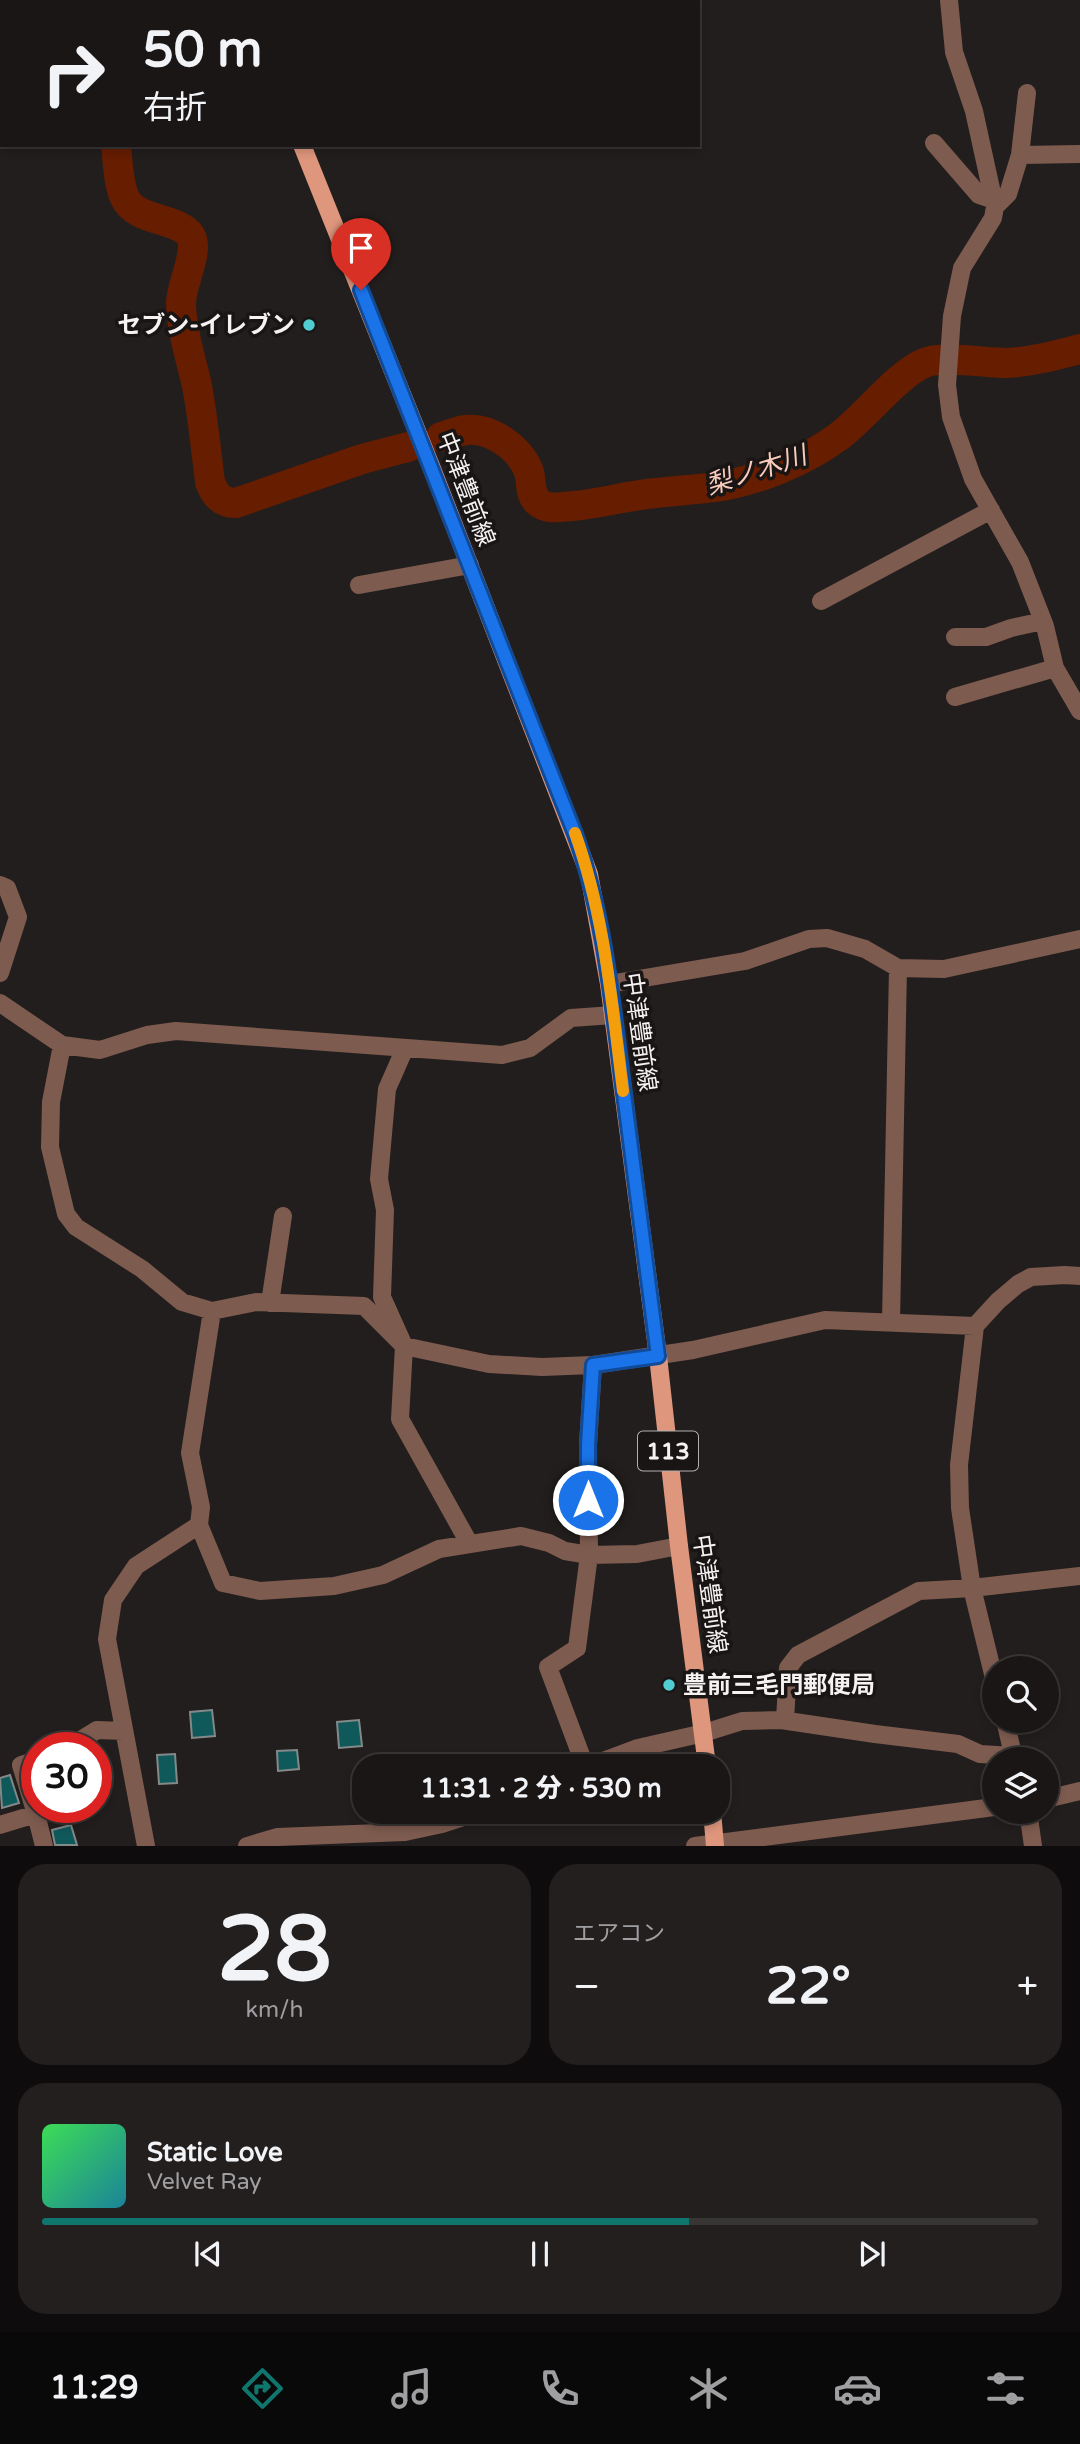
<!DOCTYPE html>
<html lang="ja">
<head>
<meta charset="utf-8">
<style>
  body { margin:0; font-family:"Varela Round","Noto Sans JP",sans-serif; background:#231f1f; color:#f1f3f6; height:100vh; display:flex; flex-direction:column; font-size:26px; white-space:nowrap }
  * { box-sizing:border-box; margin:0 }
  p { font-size:23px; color:#9f9fa1 }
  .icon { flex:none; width:38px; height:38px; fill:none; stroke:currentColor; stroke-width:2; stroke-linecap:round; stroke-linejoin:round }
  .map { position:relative; height:1846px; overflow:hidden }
  .sheet { display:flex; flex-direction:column; gap:18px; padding:18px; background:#0e0c0c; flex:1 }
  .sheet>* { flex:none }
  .guide { position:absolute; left:0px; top:0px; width:700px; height:147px; box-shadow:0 4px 10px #0003,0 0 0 2px #383535; background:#1a1616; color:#f1f3f6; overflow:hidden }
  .controls { position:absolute; left:982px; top:1656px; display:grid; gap:14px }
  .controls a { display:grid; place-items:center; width:77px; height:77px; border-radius:50%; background:#1a1616; box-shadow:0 4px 10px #0003,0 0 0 2px #383535; font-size:35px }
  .speed { position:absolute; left:21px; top:1732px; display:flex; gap:14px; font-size:35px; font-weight:700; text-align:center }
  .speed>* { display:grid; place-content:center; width:91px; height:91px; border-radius:50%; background:#1a1616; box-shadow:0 4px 10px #0003,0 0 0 2px #383535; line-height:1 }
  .speed .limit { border:10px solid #d22; background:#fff; color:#111 }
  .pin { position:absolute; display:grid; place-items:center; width:60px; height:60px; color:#fff; margin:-72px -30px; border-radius:50% 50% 50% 0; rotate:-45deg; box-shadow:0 0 7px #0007 }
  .pin .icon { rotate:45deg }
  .me { position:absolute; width:77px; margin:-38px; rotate:0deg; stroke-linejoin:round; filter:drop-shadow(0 0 5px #0008) }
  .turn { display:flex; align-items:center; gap:24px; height:147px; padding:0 28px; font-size:32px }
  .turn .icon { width:91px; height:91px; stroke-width:2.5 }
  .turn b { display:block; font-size:49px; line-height:60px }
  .big { font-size:52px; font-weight:800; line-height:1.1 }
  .sheet .widget { flex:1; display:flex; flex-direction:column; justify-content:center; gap:10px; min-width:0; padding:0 24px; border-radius:28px; background:#231f1f }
  .sheet .dial { align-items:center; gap:0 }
  .dial b { font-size:91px; line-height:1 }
  .song { display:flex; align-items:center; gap:21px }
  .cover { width:84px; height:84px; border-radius:10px; background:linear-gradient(135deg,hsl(130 70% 55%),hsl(190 70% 35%)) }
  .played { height:7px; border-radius:4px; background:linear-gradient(90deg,#0f766e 65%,#383535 65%) }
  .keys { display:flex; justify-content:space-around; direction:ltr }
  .heat { display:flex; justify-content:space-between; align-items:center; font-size:38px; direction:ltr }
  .sheet .tiles { flex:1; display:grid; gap:18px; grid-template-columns:1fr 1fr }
  .widget:last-child { grid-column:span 2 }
  .trip { position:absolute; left:352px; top:1754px; width:378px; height:70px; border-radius:28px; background:#1a1616; box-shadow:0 4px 10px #0003,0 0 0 2px #383535; font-weight:800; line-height:70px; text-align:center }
  .tab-bar { display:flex; height:112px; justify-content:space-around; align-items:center; background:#0a0909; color:#9f9fa1 }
  .tab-bar .icon { width:49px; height:49px }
  .tab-bar .active { color:#0f766e }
  .tab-bar b { font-size:32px; color:#f1f3f6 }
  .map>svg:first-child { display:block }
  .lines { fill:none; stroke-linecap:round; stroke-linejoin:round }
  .river { stroke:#661d00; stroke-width:30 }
  .building { fill:#10595b; stroke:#838989; stroke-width:2 }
  .minor { stroke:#7e5b4f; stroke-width:18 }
  .major { stroke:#de967d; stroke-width:18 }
  .route-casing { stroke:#114b97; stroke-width:18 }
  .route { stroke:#1a73e8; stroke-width:12 }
  .slow { stroke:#f59e0b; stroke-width:12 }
  .poi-dot { fill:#51ccd1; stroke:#191514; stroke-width:2.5 }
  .labels { text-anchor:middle; stroke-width:7; stroke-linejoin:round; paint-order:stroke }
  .shield { fill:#191514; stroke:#b3b0af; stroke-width:2 }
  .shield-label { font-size:23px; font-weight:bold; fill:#f5f2f1 }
  .poi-label { font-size:24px; font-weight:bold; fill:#f5f2f1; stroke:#191514; text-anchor:end }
  .street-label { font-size:24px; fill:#f5f2f1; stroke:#191514 }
  .water-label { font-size:26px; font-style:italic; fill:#f9cbbc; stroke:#191514 }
</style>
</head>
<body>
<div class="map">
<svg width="1080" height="1846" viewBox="0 0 1080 1846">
  <rect width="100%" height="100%" fill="#221e1d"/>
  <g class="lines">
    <path class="river" d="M0,59H2
      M116,145C118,162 118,183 125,198C136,223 184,217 192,239C197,255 182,283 181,302C181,329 191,359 197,386C203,418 206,450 210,482C215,495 221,503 236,503L362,459L408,447
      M441,437C449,435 458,431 466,430C491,427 521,449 529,472C532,482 529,494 538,502C546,510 562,507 573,506C598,504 622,497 647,494C670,491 693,490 716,487C757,481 804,462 838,437C864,418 900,371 927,362C945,356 987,363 1007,363C1031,362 1057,355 1080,349"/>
  </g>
  <path class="building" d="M212,1710L215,1736L192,1738L190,1712Z
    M359,1720L362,1746L339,1748L337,1722Z
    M297,1750L299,1769L278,1771L277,1751Z
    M175,1754L177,1783L159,1784L157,1755Z
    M10,1775L19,1803L2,1808L0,1778Z
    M71,1825L77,1845H55L52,1830Z"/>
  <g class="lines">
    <path class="minor" d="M949,0L954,52L974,111L995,207L993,218L962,268L952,316L947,385L951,417L973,479L1020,562L1045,626L1055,668L1080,711
      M934,143L979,195L994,200
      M1020,155L1027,93
      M995,207L1008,194L1020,155L1080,154
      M359,585L470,565
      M821,601L991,510
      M955,637H986L1011,628L1043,621
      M955,697L1055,668
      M0,885L7,888L18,917L0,973
      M609,984L745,961L809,939L827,938L865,949L898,968L944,969L1080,939
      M0,1003L62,1045L100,1050L147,1035L176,1031L502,1055L530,1048L571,1018L613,1015
      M62,1045L51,1102L50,1147L66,1214L76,1227L142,1269L182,1302L212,1311L256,1302L364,1306L404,1346L489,1364L542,1367L593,1365L693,1350L825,1320L975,1326
      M405,1048L387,1089L379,1179L385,1210L382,1297L404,1346L400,1419L469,1543
      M270,1303L283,1216
      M212,1311L190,1453L201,1507L199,1525L223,1583L260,1591L334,1586L383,1575L439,1549L521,1536L549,1543L565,1551L589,1555L637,1554L679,1546
      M891,1321L898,968
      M994,1678L972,1588L960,1508L959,1465L975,1326L998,1301L1018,1284L1031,1277L1065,1275L1080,1276
      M785,1720L788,1668L798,1655L919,1591L972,1588L1080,1576
      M1005,1720L1014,1759
      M68,1748L97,1730L124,1731
      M585,1766L548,1667L577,1648L589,1555L588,1445L593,1365
      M590,1766L638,1748L704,1733L742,1721L781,1720L875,1734L958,1744L980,1754L1013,1756
      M1046,1799L1080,1791
      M1028,1811L1033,1846
      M36,1814L44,1846
      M0,1825L36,1814L21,1765L37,1760
      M146,1846L107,1639L113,1600L136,1566L199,1525
      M247,1846L277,1837L405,1832L442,1824L482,1811
      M695,1846L994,1807"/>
    <path class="major" d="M244,0V2
      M302,145L431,466L589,874L609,984L658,1356L679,1546L707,1766
      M712,1811L715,1846"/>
  </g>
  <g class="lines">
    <g class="route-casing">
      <path id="route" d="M361,290L575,834C604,914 612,1001 623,1086C634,1176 647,1266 658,1356L593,1365L588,1445V1500"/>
    </g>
    <use href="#route" class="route"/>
    <path class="slow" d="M575,833C605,916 612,1005 623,1091"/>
  </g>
  <g class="poi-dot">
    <circle cx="309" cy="325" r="7"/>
    <circle cx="669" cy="1685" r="7"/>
  </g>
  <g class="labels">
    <rect class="shield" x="638" y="1431.5" width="60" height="39" rx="5"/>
    <g class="shield-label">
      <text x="668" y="1459">113</text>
    </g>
    <g class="poi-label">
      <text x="295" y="333">セブン-イレブン</text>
      <text x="683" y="1693" text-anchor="start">豊前三毛門郵便局</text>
    </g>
    <g class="street-label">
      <text transform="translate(466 489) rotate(69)" y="8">中津豊前線</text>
      <text transform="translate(640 1032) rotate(82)" y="8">中津豊前線</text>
      <text transform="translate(710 1594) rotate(82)" y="8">中津豊前線</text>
    </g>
    <g class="water-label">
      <text transform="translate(756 470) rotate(-18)" y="9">梨ノ木川</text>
    </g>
  </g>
</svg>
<div class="controls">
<a><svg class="icon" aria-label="search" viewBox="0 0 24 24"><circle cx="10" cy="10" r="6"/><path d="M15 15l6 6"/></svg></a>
<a><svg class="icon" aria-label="layers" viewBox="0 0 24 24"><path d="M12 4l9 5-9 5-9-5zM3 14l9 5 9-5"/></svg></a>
</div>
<div class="speed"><div class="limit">30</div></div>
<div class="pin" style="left:361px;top:290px;background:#d93025"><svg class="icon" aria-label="arrive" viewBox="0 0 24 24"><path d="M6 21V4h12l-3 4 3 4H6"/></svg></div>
<svg class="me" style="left:588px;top:1500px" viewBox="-20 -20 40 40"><circle r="17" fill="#1a73e8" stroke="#fff" stroke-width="3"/><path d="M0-11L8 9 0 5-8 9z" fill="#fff"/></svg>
<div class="trip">11:31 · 2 分 · 530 m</div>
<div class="guide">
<div class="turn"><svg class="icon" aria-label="right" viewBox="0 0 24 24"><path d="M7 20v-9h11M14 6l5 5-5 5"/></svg><div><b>50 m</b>右折</div></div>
</div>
</div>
<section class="sheet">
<div class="tiles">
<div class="widget dial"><b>28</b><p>km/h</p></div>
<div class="widget"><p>エアコン</p>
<div class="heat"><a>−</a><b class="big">22°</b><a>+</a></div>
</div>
<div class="widget">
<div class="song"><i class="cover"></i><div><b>Static Love</b><p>Velvet Ray</p></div></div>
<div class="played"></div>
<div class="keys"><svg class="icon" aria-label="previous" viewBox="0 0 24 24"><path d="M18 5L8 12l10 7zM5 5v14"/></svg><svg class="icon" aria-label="pause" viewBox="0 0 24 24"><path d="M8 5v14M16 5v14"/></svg><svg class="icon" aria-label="next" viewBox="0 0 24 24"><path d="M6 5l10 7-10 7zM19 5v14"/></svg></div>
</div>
</div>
</section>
<nav class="tab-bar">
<b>11:29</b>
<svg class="icon active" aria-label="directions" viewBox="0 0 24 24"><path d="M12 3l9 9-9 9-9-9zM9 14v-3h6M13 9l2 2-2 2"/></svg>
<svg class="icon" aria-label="music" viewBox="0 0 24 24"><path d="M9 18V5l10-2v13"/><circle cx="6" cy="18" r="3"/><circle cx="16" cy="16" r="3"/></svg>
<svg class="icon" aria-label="phone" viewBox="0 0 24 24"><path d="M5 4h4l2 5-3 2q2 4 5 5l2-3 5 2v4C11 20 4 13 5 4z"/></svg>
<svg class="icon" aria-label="climate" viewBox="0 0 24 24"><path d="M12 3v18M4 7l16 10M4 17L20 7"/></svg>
<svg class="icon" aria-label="car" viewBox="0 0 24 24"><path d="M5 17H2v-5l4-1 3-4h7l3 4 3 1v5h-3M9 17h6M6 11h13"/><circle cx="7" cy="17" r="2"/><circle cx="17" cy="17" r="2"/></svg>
<svg class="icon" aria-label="filters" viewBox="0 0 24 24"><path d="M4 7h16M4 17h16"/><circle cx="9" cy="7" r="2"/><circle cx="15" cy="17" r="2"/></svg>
</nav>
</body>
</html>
